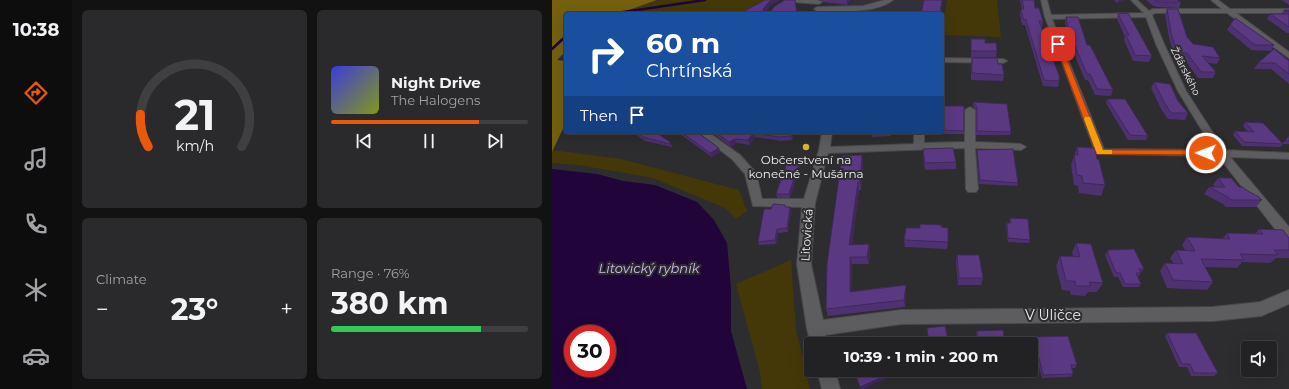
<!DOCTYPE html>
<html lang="en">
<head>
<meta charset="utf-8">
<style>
  body { margin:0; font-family:Montserrat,sans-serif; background:#2a292b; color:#f1f3f6; height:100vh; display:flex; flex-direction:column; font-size:15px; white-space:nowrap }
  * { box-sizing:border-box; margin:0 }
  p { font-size:13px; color:#a2a3a6 }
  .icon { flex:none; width:22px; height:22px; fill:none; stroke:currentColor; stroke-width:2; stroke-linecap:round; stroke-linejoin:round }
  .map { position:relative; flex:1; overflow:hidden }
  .side { display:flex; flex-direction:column; gap:10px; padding:10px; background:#131213; width:480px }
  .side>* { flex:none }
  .guide { position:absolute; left:12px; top:12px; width:380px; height:122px; border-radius:4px; box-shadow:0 4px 16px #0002,0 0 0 1px #3f3e41; background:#1a4fa0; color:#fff; overflow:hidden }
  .tools { position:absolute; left:689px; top:341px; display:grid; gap:8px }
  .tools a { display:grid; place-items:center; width:36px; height:36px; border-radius:4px; background:#222123; box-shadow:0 4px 16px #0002,0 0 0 1px #3f3e41; font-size:20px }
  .speed { position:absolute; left:12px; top:325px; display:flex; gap:8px; font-size:20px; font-weight:700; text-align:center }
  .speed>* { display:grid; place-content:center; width:52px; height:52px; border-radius:50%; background:#222123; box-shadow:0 4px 16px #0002,0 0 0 1px #3f3e41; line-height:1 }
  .speed .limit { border:6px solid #d22; background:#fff; color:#111 }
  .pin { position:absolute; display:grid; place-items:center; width:34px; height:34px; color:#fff; margin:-17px; border-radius:8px; box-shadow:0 2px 6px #0006 }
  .me { position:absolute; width:44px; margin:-22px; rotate:271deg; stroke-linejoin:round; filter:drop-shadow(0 0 3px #0008) }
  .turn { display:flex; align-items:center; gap:14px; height:84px; padding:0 16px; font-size:18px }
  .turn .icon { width:52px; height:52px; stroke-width:2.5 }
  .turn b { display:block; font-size:28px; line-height:34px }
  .then { display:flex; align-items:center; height:38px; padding:0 16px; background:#0003; gap:8px; font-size:15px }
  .big { font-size:30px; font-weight:700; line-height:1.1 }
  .side .tile { flex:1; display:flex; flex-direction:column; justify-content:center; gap:6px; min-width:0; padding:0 14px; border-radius:6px; background:#2a292b }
  .side .dial { align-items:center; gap:0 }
  .dial svg { height:104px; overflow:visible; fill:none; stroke:#3f3e41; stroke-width:7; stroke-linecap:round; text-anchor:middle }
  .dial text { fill:#f1f3f6; stroke:none }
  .song { display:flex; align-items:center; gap:12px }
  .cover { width:48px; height:48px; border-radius:6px; background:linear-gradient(135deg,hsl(240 70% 55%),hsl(70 70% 35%)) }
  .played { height:4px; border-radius:2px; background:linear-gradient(90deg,#ea580c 75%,#3f3e41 75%) }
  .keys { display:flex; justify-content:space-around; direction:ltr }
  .heat { display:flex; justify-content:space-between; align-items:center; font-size:22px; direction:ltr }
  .charge { height:6px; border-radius:3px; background:linear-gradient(90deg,#34c759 76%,#3f3e41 0) }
  .side .tiles { flex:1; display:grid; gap:10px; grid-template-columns:repeat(2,1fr) }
  .trip { position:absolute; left:252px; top:337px; width:234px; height:40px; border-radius:4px; background:#222123; box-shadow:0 4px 16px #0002,0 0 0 1px #3f3e41; font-weight:700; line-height:40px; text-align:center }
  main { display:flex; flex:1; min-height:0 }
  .tab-bar { display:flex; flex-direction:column; width:72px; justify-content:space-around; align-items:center; background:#0e0d0e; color:#a2a3a6 }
  .tab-bar .icon { width:28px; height:28px }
  .tab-bar .selected { color:#ea580c }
  .tab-bar b { font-size:18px; color:#f1f3f6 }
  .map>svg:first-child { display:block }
  .built { fill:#35313a }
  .green { fill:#443808 }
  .forest { fill:#74600e }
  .water { fill:#21043a; fill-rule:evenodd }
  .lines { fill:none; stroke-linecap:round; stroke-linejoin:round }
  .stream { stroke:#21043a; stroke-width:2.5 }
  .minor-casing { stroke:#49484b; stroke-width:2 }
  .minor { fill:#5d5c5f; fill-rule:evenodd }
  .wall { fill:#4e3170 }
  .shaded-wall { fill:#40285b }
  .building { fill:#5b3982; stroke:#40285b }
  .route { fill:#ea580c; stroke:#983908 }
  .slow { fill:#f59e0b }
  .poi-dot { fill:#d6b534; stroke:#2d2c2f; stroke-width:1.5 }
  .labels { text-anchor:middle; stroke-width:4; stroke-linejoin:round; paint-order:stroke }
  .far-street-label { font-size:10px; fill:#eeedf0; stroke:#2d2c2f }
  .poi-label { font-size:12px; fill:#eeedf0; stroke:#2d2c2f }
  .street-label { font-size:12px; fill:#eeedf0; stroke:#2d2c2f }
  .water-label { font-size:13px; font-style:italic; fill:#d2b9f7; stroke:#2d2c2f }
  .near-street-label { font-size:14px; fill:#eeedf0; stroke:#2d2c2f }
</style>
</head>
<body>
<main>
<nav class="tab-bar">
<b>10:38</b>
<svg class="icon selected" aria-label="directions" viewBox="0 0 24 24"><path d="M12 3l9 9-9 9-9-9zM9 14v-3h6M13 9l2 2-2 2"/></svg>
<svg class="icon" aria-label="music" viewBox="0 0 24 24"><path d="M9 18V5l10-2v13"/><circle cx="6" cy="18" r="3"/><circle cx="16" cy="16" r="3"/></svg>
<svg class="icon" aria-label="phone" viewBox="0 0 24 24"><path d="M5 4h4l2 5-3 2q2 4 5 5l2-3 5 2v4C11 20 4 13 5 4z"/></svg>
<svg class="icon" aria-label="climate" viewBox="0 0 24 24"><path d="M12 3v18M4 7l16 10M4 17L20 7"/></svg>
<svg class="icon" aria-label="car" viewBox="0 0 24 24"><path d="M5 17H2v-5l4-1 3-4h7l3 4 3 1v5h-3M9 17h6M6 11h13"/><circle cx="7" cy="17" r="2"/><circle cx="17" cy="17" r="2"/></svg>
</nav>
<section class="side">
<div class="tiles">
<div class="tile dial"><svg viewBox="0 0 100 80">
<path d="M14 69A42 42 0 1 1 86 69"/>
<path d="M14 69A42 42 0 0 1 8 44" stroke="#ea580c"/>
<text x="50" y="56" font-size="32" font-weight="700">21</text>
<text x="50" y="72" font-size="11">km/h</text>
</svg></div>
<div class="tile">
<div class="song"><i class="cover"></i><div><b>Night Drive</b><p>The Halogens</p></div></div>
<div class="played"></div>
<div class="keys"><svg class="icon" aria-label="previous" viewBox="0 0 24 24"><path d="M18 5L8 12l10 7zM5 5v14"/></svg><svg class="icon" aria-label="pause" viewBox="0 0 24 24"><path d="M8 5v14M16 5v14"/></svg><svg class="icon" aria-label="next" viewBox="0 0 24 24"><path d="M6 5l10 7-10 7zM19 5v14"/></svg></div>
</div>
<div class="tile"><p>Climate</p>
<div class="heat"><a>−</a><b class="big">23°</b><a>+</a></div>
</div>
<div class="tile"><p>Range · 76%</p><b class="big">380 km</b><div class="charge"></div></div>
</div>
</section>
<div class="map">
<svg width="737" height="389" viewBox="0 0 737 389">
  <rect width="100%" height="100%" fill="#2d2c2f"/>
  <path class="built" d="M302,0H374L371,14H290Z"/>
  <path class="green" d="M109,0H218L194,14H32Z
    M395,0H445L449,37L390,35V26Z
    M0,150L69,159L187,190L195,211L184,219L173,208L101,178L27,165L0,163Z
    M239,260L244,329L258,389H210L208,372L184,284Z"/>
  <path class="forest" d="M0,0H105L65,14H14V51L5,60L14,61V122L0,152Z"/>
  <path class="water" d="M0,169L45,174L71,181L103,185L145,202L162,220L175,243L179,289V331L195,389H0ZM21,334H55V368H21Z"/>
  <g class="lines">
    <path class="stream" d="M58,14L153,0
      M0,49L14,36"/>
    <g class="minor-casing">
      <path id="minor" d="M238,0H265L270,2L267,4L241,2Z
        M333,0H341C324,14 286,11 265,11L262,9L265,7L311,6Z
        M489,0H495L499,15L592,13L579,0H585L597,11L601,9H670L659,0H666L678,9H737V13H684L737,52V58L675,13H603L600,15L612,44L634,91L672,150L737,153V159L678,157L737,227V240L731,239L666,156L544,154L493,17ZM594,17L604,44L626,91L662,150L552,149L500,19Z
        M390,58L451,59L455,61L451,63L390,62Z
        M418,107L423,110V142L469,144L474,147L469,150L423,148L426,189L424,192H416L414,189L413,148L276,153L263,203L259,264L271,320L349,310L661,307L708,302L737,290V304L709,316L661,321L349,324L273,335L275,344L259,345L255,329L245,264L250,207L201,206L193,174L180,159L144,132H156L188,155L204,173L210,199H252L267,150L270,132H280L278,147L362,144V132H372V143L413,142V110Z
        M265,370H283L288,389H270Z"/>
    </g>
    <use href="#minor" class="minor"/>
  </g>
  <path class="wall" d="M268,0H299L295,5L271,2Z
    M468,0H482L483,8L491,21L490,27H489L508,78L506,87L491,86L473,25H470L468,15L469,9H470Z
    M562,0H572L565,3Z
    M594,0H625L629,2L627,8L606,7L601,6Z
    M730,0H737V5Z
    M615,9L635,37L641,44L668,58L665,64L656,63L664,72L661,78H646L632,59L623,58L617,38L613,14Z
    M732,10H737V33H735L715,19L718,14H729Z
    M566,14L600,56L597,62L581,61L572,40L573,37L565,19Z
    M514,17L535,45L561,90L559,96L543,95L536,80H533L516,39L513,22Z
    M678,25L722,45L719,51L699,50L675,30Z
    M419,39L433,43L445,51L444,57H419Z
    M420,58L446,64L452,75L451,81L419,80V64Z
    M737,61V84L719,69H702L706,63Z
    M602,82L636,113L633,120L616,119L609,109L599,88Z
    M555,99L596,136L594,140H576L554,103Z
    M421,102L459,132L458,135H424V110L421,106Z
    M390,106L412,131V134H378V132H390Z
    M693,122L731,143L737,136V144H731L728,147L690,146L681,135L683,131L696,132L691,126Z
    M80,132H103L118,142L120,146V147L93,141Z
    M125,132H145L167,148L168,152L160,157Z
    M159,132H242L240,140L229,141L203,137L198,145L185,143L179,147Z
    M320,132H339V136L320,137Z
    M525,147L545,159L553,185L549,196L527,193L526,186L522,185L519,165Z
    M371,149L404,162V169L373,170L371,156Z
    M425,150L466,183L465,186L427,184L425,154Z
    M310,155L311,163L309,190H307L300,245L317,244L318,252L317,264H300L299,291L354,285V293L353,307L276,316L274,309Z
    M249,164L238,198H225L224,194Z
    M666,178L694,190L710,200L704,207H674L671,204L652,194L657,187H663L661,185Z
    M234,207L239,210L236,232L226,233L224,244L207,245L206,242Z
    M458,218L478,240L477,243L456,242L454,226L455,223H457Z
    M389,227L396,242L395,249L353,247L352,240Z
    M707,229L737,238V258H724L718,263L690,262L685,268L653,267L661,282L655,290L615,288L608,271L613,263H621L618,258L624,250H633L630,245L635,237L670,239L675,233L703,234Z
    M524,243L551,283L545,292H536L533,296L519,295L518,291L510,290L504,266L508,256H521L520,253Z
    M556,250L592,269L589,272H588L589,273L586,277L589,284L587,287H571L566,277H562L553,255Z
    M405,255L431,278L429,285H406L404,262Z
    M425,331L453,344H425L424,334Z
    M615,333L666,373L662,376H639L635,367H627L613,336Z
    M482,337L525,365L523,368H519L521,374L519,377L490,378L480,340Z
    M428,370H457L456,371H428Z"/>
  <path class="shaded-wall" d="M220,0H228L218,6L212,14L211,9L217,2Z
    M295,0H299L295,5Z
    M390,0H391L389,14H388Z
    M566,0H572L565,3Z
    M240,132H242L240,140L239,136Z
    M201,133L203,137L198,145L196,140Z
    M183,139L185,143L179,147L177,142Z
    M167,148L168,152L160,157L158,153Z
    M310,155L311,163L309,190L308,182Z
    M248,160L249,164L238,198L237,194Z
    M306,182L307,190L299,252L297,245Z
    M238,207L239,210L236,232L235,228Z
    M225,229L226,233L224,244L223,240Z
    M317,244L318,252L317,264L315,257Z
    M298,257L300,264L299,299L298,292Z
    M354,285V293L353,307L352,300Z
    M346,370H353L311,389H309L308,387Z"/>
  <path class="building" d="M213,0H220L217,2L211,9V11H219L223,6L233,0H243L245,14H187Z
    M372,0H390L388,14H369Z
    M470,0H482L483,8H487L491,21H487L508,78H507V81L492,80L474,20L471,19L469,9H472Z
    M603,0H625L629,2H608Z
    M615,9H626L635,37L641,44L661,47L668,58L650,56L664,72H649L635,53L625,52L619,33Z
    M732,10H737V12Z
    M576,13L600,56L583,55L574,35H577L566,14Z
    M718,14H737V27Z
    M514,17H526L535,45H538L561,90L545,89L538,74H535L517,33Z
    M683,18L722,45H703L678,25Z
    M419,39H433V43H444L445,51H419Z
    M722,49L737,61V74L723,63H706Z
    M420,58H445L446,64H450L452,75L420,73Z
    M602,82L618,84L626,101L636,113H619L612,102Z
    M555,99H573L596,136L578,135Z
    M421,102L455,104L459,132L425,131V107Z
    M390,106H412V131L390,130Z
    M693,122L711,123L731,144L692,142L683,131L702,132Z
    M83,132H103L118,142V144L91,137Z
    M129,132H145L167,148L158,153Z
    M163,132H240L239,136L227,137L201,133L196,140L183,139L177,142Z
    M737,136V141H733Z
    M525,147L543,148L545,159L547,160L553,185L531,183L530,176L525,175L522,155H526Z
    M401,148L404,162L373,163L371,149Z
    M461,149L466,183L428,180L425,150Z
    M310,155L308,182H306L297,245L317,244L315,257H298V292L354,285L352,300L274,309L275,264L290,156Z
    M236,160H248L237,194H224Z
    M666,178H679L687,187H691L694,190L707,197L710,200H679L676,197L657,187H673Z
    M221,204L233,205V207H238L235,228L225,229L223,240L206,242L212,209H219Z
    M458,218L476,219L478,240L456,238L455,223H459Z
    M368,224L389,225V227L396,228V242L352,240L354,228H368Z
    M707,229L731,230L737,238V250H722L726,255L688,254L692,260L649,259L661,282L621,280L613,263L631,264L624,250L643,251L635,237L678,239L675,233L711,234Z
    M524,243L539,244L551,283L537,282L539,286H524L523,281H514L508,256L528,257Z
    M582,249L592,269H587L589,273H584L589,284H573L568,273H564L555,251H557L556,250Z
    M405,255H427L431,278H407Z
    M393,326L397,344H377L375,328Z
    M451,330L453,344H426L425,331Z
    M615,333H644L666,373H642L638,364H630Z
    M516,336L525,365H519L521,374L491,375L482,337Z
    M302,370H346L308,387Z"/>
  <path class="route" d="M506,42L509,44L551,150H654L658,153L656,155L545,154L503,44Z"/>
  <path class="slow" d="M533,117H538L551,150H560V154H545L532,119Z"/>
  <circle class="poi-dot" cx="254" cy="147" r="4"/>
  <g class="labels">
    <g class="far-street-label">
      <text transform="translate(634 71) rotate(63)" y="4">Žďárského</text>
    </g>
    <g class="poi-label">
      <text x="254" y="164">Občerstvení na<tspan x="254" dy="14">konečné - Mušárna</tspan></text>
    </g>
    <g class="street-label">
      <text transform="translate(255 235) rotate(-86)" y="4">Litovická</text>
    </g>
    <g class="water-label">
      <text x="97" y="273">Litovický rybník</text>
    </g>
    <g class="near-street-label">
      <text x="501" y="320">V Uličce</text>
    </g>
  </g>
</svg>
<div class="tools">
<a><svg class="icon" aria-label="sound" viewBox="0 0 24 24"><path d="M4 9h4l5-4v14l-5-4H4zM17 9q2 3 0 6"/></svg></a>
</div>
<div class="speed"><div class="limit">30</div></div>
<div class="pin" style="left:506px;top:44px;background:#d93025"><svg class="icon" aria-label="arrive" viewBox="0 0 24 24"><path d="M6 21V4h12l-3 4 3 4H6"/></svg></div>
<svg class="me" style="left:654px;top:153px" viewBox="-20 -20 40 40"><circle r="17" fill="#ea580c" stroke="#fff" stroke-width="3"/><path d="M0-11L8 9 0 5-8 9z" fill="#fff"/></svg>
<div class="trip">10:39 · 1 min · 200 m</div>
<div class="guide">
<div class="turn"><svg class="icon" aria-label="right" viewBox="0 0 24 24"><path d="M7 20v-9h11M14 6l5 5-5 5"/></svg><div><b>60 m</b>Chrtínská</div></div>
<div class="then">Then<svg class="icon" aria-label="arrive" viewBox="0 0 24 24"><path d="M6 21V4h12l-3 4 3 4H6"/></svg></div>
</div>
</div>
</main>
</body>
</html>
